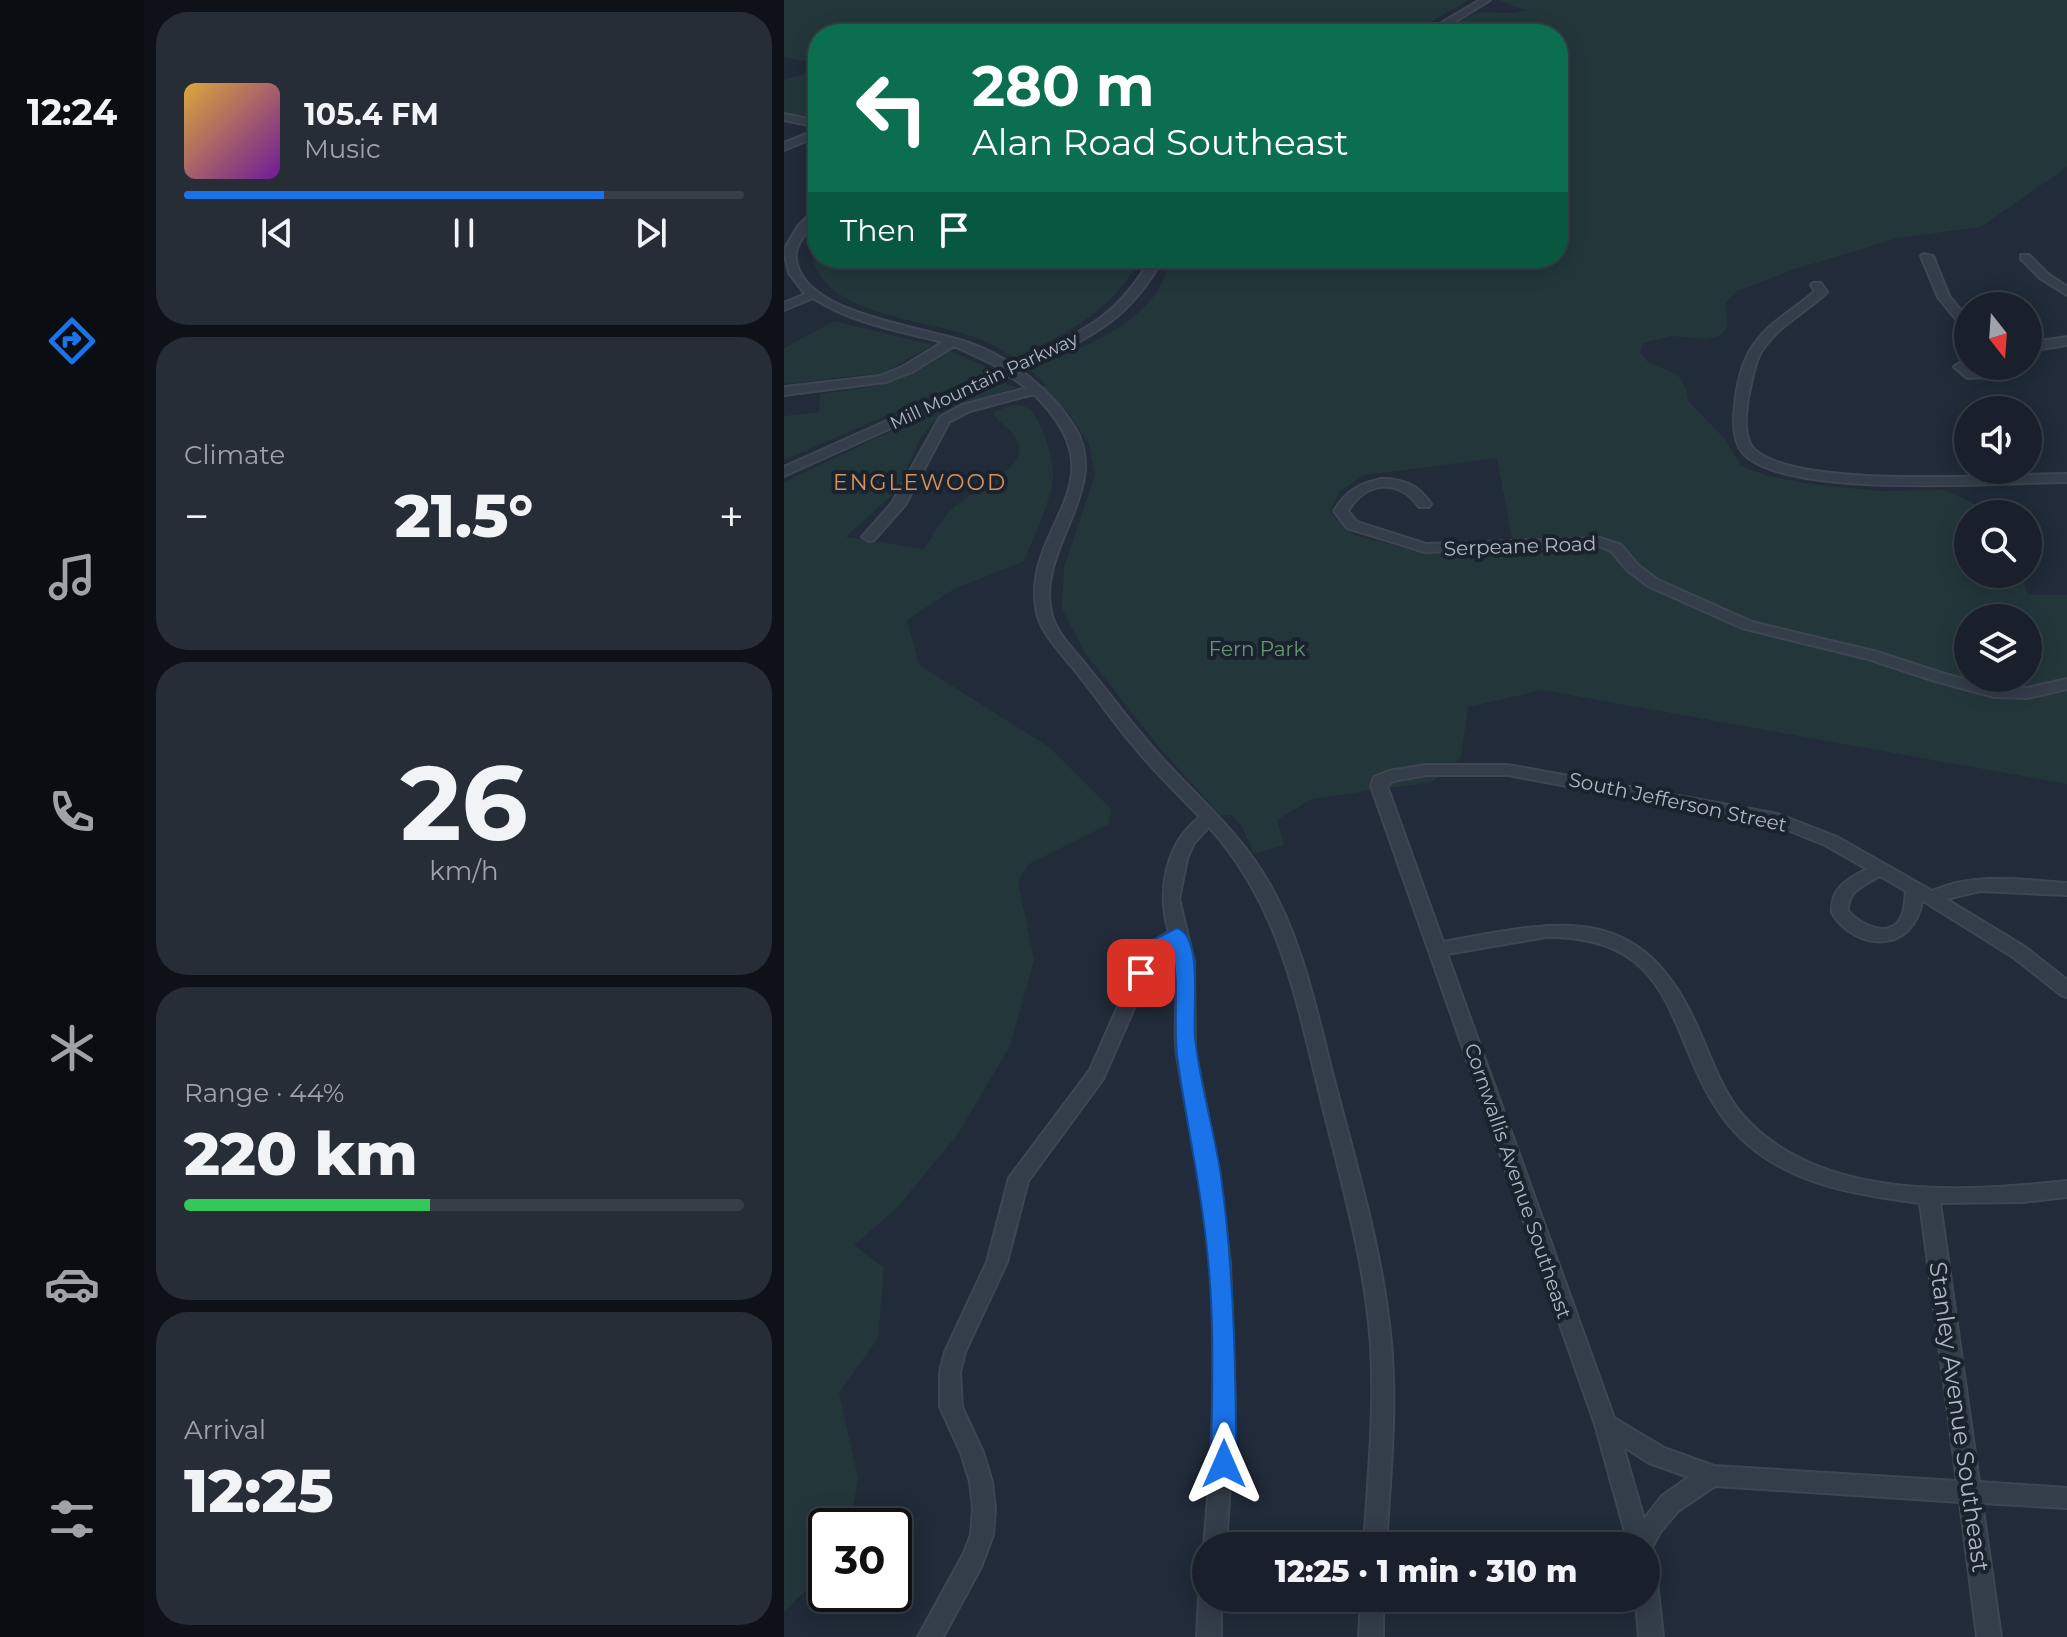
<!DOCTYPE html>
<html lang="en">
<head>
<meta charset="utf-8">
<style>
  body { margin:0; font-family:Montserrat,sans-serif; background:#262d37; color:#f1f3f6; height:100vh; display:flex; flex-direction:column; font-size:30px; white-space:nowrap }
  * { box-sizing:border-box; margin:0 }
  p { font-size:26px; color:#9fa3a9 }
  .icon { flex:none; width:44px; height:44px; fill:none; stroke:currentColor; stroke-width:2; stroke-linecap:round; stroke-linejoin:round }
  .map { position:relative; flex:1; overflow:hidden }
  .sheet { display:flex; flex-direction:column; gap:12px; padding:12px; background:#0e1218; width:640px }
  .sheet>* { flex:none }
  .hud { position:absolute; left:24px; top:24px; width:760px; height:244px; border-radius:32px; box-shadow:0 4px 20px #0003,0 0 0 2px #373e47; background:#0b6e4f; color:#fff; overflow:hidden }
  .needle { width:52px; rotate:163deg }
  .controls { position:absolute; left:1170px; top:292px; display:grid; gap:16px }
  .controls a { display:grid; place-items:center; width:88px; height:88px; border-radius:50%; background:#19202b; box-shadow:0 4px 20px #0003,0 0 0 2px #373e47; font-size:40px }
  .speed { position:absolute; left:24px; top:1508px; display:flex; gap:16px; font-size:40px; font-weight:700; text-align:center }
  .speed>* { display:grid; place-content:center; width:104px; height:104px; border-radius:50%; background:#19202b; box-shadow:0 4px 20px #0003,0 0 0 2px #373e47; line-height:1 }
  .speed .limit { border:4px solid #111; border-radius:12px; background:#fff; color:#111 }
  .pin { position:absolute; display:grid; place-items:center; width:68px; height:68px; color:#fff; margin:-34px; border-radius:16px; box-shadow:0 4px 12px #0006 }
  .me { position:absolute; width:88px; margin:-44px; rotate:0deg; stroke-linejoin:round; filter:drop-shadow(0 0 6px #0008) }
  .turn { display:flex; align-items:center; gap:28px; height:168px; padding:0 32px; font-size:36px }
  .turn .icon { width:104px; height:104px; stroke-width:2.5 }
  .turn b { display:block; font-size:56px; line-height:68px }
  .then { display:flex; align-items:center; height:76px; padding:0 32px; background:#0003; gap:16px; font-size:30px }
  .big { font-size:60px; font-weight:800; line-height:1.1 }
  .sheet .tile { flex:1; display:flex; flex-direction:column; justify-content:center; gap:12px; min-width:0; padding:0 28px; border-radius:32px; background:#262d37 }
  .sheet .dial { align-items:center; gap:0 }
  .dial b { font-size:104px; line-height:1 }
  .song { display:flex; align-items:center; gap:24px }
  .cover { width:96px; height:96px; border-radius:12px; background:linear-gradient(135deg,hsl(40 70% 55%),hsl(280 70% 35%)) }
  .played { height:8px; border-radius:4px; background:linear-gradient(90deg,#1a73e8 75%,#373e47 75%) }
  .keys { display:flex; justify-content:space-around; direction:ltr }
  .heat { display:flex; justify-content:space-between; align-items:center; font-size:44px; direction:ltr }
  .charge { height:12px; border-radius:6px; background:linear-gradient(90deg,#34c759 44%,#373e47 0) }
  .trip { position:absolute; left:408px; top:1532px; width:468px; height:80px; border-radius:40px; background:#19202b; box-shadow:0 4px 20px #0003,0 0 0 2px #373e47; font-weight:800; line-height:80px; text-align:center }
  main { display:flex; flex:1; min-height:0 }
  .dock { display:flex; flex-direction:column; width:144px; justify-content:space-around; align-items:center; background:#0a0d11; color:#9fa3a9 }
  .dock .icon { width:56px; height:56px }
  .dock .on { color:#1a73e8 }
  .dock b { font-size:36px; color:#f1f3f6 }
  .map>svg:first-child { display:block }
  .green { fill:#23373b; fill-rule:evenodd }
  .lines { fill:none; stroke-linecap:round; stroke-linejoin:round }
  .minor-casing { stroke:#3e4653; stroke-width:4 }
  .minor { fill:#343d4a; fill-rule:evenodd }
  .minor-bridge-casing { stroke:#3e4653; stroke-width:16; stroke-linecap:butt }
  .minor-bridge { stroke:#343d4a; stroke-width:13 }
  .route { fill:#1a73e8; stroke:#114b97; stroke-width:2 }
  .labels { text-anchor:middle; stroke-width:8; stroke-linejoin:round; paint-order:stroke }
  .far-street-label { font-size:18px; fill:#afb7c6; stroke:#1a222e }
  .street-label { font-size:20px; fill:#afb7c6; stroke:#1a222e }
  .park-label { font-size:20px; fill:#669772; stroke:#1a222e }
  .neighbourhood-label { font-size:22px; letter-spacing:2px; fill:#d6935b; stroke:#1a222e }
  .near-street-label { font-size:24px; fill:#afb7c6; stroke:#1a222e }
</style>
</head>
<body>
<main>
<nav class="dock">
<b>12:24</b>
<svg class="icon on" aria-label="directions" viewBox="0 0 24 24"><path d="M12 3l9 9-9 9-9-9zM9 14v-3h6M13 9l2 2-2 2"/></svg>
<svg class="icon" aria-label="music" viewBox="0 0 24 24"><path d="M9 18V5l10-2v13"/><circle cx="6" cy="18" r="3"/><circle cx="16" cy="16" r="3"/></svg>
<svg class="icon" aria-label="phone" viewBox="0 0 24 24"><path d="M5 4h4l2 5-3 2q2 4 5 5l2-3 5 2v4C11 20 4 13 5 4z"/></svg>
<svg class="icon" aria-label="climate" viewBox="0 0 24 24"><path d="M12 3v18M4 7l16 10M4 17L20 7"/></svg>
<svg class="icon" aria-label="car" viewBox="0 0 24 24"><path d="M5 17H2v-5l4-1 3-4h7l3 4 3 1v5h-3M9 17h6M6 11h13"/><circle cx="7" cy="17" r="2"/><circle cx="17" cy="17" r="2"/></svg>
<svg class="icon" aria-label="filters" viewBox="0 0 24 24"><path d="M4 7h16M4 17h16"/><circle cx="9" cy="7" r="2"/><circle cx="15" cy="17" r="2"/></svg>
</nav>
<section class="sheet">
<div class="tile">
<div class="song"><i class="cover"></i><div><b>105.4 FM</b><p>Music</p></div></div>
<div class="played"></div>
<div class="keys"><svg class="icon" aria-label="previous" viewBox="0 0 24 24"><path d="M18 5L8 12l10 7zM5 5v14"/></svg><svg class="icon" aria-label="pause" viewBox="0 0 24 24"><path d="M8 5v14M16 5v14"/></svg><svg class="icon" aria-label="next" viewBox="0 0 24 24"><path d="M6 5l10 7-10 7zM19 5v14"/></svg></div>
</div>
<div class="tile"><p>Climate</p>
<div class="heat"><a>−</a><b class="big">21.5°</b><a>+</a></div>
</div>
<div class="tile dial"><b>26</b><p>km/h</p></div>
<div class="tile"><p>Range · 44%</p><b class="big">220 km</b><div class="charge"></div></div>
<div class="tile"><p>Arrival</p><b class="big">12:25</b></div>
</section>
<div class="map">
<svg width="1283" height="1637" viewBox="0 0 1283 1637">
  <rect width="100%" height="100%" fill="#212b39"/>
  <path class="green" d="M0,0H685L625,34H34V64L0,57Z
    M715,0H1283V167L1197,227L1114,238L1011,269L953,291L941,303L944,326L936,336L922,339L887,336L859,343L856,353L864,362L894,375L902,388L904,401L941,439L957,466L984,476L1026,484L1096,491L1161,490L1212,514H1184V574H1237L1244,595H1283V784L758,690L684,707L677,758L648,782L528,799L493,820L500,845L470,854L458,826L447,815L437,816L375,747L303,656L278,609L280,567L311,475L305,444L285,414L258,387L262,385L246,370C289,350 344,333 373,292C379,282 383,269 388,258H774V34H657C667,27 678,17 690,14C708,9 724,17 741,10ZM713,458L730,549L620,548L570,535L546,512L555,492L580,475ZM1184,618H1244V678H1184Z
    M34,70V118L0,113V80Z
    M34,221V258H356C330,311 282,334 230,358C209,343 187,335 162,329C116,317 0,303 34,221Z
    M50,321L149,345L99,373L0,384V348Z
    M165,350L208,370L0,460V416L35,412L36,394C91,386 121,386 165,350Z
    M221,383L231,388L160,409L137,437L114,489L62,537L140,549C149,536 157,519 169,508C185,492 238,472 235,447C233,430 216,426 209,413C219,408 234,401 245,409C258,419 271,463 269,479C265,507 250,536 239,562L170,589L123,620L135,665L265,747L327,809L325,824L245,864L234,881L250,960L226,1046L174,1134L112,1209L70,1245L100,1268L94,1338L55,1393L74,1478L66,1526H42V1570L0,1612V482L158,407Z"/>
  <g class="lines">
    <g class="minor-casing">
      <path id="minor" d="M696,0H706L651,34H639Z
        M0,114L34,121V127L0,120Z
        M34,129V136L0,150V143Z
        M34,207C34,232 0,240 16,272C36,316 143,328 185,343C227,358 267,390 291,428C328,491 249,551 268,616C274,636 293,653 305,669C329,698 351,729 377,757C408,791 443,822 470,860C514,922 530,1000 548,1072C571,1162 599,1251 607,1343C613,1410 606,1478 602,1546H580C584,1480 591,1413 587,1346C582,1268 560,1191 541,1115C514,1010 500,910 425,827L410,843L403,859L395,899L410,961L411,1050L435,1171L446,1264L451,1405L442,1546H422V1551L420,1546C430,1436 435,1326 422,1217C415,1162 401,1109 393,1055C388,1018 398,981 389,945L378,951L371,960L319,1079L244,1181L223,1262L181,1352L176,1372L178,1407L199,1452L208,1482L211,1509L209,1535L197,1567L159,1637H134L180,1553L187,1535L189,1509L186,1482L177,1453L156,1407V1372L161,1352L203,1262L225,1178L306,1070L358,952L366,943L385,932C373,892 381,844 416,817C395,795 373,774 353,750C332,726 314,699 294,674C280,656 258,635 253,613C235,525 343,485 250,394L186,411L165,422L121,505L90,540L85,541L78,537L108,503L156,417L178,405L243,388L209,364L170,346L128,372L102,382L0,395V387L96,376L120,366L159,342C115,331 68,323 29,298L0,310V303L21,294L5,273L0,250L14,226Z
        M1139,254L1149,256L1165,296L1184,319V331L1180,329L1154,297L1137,256Z
        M1237,255H1245L1264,274L1283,287V295L1256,278L1237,259Z
        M367,258H379C351,308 323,329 272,353C261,358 249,367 237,366V360C297,332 333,319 367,258Z
        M1029,283H1037L1043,292L1041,294C1022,312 996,325 981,346C970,360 968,381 964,398C962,412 958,439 971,450C1014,490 1220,474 1283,474V482C1218,482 1001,500 959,453C949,441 949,422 951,406C953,383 959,356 975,338C990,319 1013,308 1031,291L1027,285Z
        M1283,337V345L1244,351V343Z
        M1184,357V367L1190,371H1198V366H1210L1211,370L1205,377L1183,378L1170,367Z
        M201,377L207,381L205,384L0,476V467Z
        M597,479C620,479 634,485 647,504L645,507H635C615,478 582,481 564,511L573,522L642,544L816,538L837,545L854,565L874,580L968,622L1093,652L1161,674L1210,687L1243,688L1283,679V689L1243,698L1210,697L1151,681L1084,659L958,628L864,586L844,571L827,551L815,546L641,552L563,528L550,511C562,491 575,484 597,479Z
        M642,765H724L994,814L1053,837L1148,891C1191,872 1238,880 1283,883V895L1196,891L1162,899L1241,947L1283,980V997L1277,995L1229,957L1138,900C1130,954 1072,952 1048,913C1046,888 1064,879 1083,869L1041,845L991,825L724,775H642L609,781L603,786L659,942C771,922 854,898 911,1022C927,1056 938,1096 966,1123C1044,1201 1182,1192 1283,1181V1197L1239,1202L1156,1203L1195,1482L1283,1488V1508L1198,1503L1217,1637H1193L1176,1502L931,1486L894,1511L877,1531L864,1554H862V1546H845L811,1424L587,786L590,777L605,771ZM1096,876L1122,891C1121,900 1121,911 1117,918C1105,940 1076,924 1064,911C1063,891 1080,885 1096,876ZM762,937C906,935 879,1053 951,1132C997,1183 1072,1195 1136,1203L1173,1481L930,1466L880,1448L830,1418L663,954ZM839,1446L865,1463L905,1477L878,1496L860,1519Z
        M862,1571L870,1574L873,1582L879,1637H855L852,1598H862Z
        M422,1588V1598H437V1637H413L415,1598L418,1590Z
        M577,1598H599V1637H575Z"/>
    </g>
    <use href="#minor" class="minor"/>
    <g class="minor-bridge-casing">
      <path id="minor-bridge" d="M201,381L241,363"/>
    </g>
    <use href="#minor-bridge" class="minor-bridge"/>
  </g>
  <path class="route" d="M393,928C420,936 408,1014 411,1038C416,1084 430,1130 437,1176C450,1272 452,1367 452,1464L448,1472L440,1475L431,1472L427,1464C428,1393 431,1321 423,1250C417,1187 403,1126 394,1063C388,1025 397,985 387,948L379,952L364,978H350L347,973L365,942Z"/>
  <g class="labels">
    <g class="far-street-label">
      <text transform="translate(200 381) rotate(-25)" y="6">Mill Mountain Parkway</text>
    </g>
    <g class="street-label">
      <text transform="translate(736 546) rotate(-2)" y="7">Serpeane Road</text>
      <text transform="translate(894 802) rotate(12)" y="7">South Jefferson Street</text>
      <text transform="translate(734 1181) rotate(71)" y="7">Cornwallis Avenue Southeast</text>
    </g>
    <g class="park-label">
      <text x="473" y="656">Fern Park</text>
    </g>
    <g class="neighbourhood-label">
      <text x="136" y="490">ENGLEWOOD</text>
    </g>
    <g class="near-street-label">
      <text transform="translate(1175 1417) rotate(82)" y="8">Stanley Avenue Southeast</text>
    </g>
  </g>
</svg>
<div class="controls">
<a><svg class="needle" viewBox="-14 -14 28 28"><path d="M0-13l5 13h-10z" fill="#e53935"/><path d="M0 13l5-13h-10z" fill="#9fa3a9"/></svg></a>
<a><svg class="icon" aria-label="sound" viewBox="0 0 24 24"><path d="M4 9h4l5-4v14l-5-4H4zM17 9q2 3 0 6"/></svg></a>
<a><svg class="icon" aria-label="search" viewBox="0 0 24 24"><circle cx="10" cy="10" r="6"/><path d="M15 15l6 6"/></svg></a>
<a><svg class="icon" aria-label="layers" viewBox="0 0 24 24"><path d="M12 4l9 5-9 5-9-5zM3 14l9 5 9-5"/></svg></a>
</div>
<div class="speed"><div class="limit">30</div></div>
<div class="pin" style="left:357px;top:973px;background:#d93025"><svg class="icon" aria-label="arrive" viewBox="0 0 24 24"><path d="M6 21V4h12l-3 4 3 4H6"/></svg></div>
<svg class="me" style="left:440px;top:1464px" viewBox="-20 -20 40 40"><path d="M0-17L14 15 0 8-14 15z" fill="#1a73e8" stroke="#fff" stroke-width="4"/></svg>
<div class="trip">12:25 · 1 min · 310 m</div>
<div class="hud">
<div class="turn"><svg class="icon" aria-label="left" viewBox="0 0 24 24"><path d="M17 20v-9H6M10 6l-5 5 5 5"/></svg><div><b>280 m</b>Alan Road Southeast</div></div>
<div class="then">Then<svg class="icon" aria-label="arrive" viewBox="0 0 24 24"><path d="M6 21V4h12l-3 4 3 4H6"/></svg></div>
</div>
</div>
</main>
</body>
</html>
